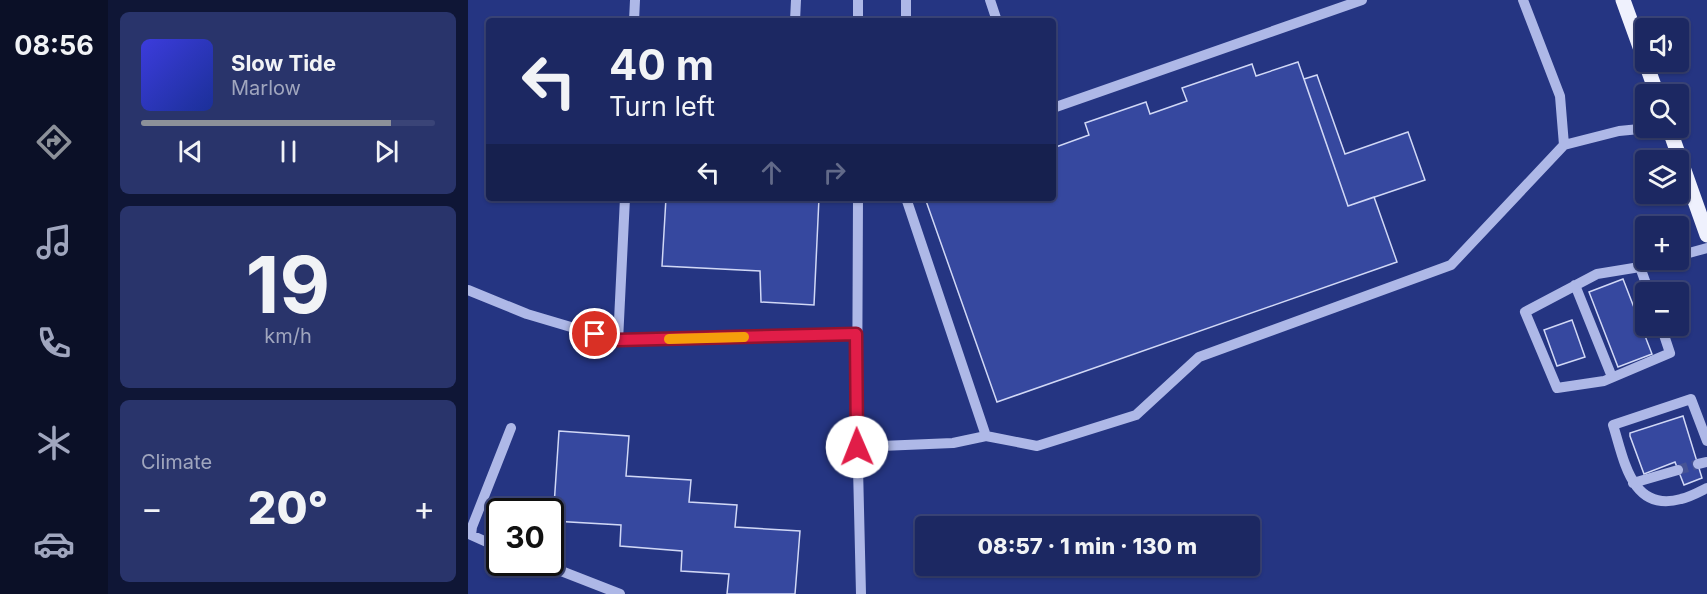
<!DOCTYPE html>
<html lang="en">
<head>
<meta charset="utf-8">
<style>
  body { margin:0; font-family:Inter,sans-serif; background:#29346b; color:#f1f3f6; height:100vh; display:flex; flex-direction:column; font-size:22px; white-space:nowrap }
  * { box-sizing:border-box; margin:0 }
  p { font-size:20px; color:#a0a6be }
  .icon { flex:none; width:33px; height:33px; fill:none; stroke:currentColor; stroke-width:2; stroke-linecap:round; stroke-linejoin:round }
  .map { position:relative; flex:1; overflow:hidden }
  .drawer { display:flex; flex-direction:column; gap:12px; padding:12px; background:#0f1636; width:360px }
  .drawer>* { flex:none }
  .guide { position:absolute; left:18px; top:18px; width:570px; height:183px; border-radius:6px; box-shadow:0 2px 4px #0004,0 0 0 2px #3a4477; background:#1c2862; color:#f1f3f6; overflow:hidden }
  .fabs { position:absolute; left:1167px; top:18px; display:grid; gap:12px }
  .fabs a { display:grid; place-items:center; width:54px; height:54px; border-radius:6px; background:#1c2862; box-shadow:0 2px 4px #0004,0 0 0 2px #3a4477; font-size:30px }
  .speed { position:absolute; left:18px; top:498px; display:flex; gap:12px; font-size:30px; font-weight:700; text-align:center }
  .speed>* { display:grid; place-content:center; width:78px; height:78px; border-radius:50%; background:#1c2862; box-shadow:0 2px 4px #0004,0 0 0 2px #3a4477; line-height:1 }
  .speed .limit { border:3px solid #111; border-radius:9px; background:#fff; color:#111 }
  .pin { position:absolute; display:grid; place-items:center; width:51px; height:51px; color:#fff; margin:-26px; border:3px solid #fff; border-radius:50%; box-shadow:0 2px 6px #0007 }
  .me { position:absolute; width:66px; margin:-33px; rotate:359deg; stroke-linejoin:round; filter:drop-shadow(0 0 4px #0008) }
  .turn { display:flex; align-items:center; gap:21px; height:126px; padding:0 24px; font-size:27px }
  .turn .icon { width:78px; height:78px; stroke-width:2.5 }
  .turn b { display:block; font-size:42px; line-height:51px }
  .lanes { display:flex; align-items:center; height:57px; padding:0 24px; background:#0003; justify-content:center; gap:30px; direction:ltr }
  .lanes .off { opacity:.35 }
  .big { font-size:45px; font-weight:800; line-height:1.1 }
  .drawer .card { flex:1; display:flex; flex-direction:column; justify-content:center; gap:9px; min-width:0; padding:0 21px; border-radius:9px; background:#29346b }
  .drawer .dial { align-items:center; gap:0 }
  .dial b { font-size:78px; line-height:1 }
  .song { display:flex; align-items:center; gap:18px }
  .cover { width:72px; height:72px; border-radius:9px; background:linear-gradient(135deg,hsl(240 70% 55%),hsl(230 70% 35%)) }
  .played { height:6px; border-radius:3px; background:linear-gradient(90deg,#8c9099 85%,#3a4477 85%) }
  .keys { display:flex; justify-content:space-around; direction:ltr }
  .heat { display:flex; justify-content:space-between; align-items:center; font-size:33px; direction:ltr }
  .trip { position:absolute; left:447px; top:516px; width:345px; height:60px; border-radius:6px; background:#1c2862; box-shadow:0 2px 4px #0004,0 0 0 2px #3a4477; font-weight:800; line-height:60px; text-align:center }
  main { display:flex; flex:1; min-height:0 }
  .menu { display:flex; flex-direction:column; width:108px; justify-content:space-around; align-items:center; background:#0b1027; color:#a0a6be }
  .menu .icon { width:42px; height:42px }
  .menu .selected { color:#8c9099 }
  .menu b { font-size:27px; color:#f1f3f6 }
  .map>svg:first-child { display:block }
  .building { fill:#36489f; stroke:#d1d8f6; stroke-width:1.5 }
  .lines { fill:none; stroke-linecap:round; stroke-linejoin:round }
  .minor-tunnel { stroke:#465395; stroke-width:10; stroke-dasharray:10 5; stroke-linecap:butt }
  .minor { stroke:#aeb8e7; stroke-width:10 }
  .major { stroke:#eff1fd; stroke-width:15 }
  .route-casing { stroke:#92132f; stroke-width:15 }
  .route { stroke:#e11d48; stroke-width:10 }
  .slow { stroke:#f59e0b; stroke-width:10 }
</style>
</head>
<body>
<main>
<nav class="menu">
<b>08:56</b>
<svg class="icon selected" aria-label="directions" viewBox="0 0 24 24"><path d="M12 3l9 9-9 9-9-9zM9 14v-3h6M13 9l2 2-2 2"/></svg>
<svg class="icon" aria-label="music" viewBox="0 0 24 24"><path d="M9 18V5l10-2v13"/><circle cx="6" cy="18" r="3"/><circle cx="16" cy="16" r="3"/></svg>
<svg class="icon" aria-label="phone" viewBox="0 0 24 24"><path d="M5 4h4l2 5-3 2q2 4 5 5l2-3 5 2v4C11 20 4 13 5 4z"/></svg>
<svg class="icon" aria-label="climate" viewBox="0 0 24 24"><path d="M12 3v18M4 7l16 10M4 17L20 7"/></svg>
<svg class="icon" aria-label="car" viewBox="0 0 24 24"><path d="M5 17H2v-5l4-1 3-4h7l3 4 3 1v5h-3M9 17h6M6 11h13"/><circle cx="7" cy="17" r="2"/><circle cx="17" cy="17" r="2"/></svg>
</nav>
<section class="drawer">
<div class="card">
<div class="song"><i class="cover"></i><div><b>Slow Tide</b><p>Marlow</p></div></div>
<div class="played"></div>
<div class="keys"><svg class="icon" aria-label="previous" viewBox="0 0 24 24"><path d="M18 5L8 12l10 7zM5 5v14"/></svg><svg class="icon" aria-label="pause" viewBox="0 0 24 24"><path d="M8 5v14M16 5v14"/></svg><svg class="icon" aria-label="next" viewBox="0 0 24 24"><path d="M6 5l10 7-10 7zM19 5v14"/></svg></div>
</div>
<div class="card dial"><b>19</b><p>km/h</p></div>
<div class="card"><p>Climate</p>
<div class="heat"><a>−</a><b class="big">20°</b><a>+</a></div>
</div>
</section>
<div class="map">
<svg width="1239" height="594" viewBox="0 0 1239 594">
  <rect width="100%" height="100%" fill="#253582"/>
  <path class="building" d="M830,62L880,206L906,197L929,262L529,402L457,198H585V148L621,135L617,123L678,102L682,114L719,101L714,88L784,64L788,76Z
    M849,75L877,154L940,132L957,180L880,206L836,79Z
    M198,198H351L346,305L293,302L292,271L194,266Z
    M1155,279L1184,354L1150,367L1121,292Z
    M1104,320L1117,357L1089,366L1076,330Z
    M1215,416L1234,478L1216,485L1207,462L1176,474L1162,436V433Z
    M91,431L161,436L158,476L223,480L221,502L269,505L267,527L332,531L327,594H259L261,574L213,571L214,551L152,546L153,525L85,521Z"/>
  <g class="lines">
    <path class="minor-tunnel" d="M1210,470L1230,464"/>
    <path class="minor" d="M390,0V21
      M438,0V21
      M522,0L529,21
      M1055,0L1092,96L1096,145
      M166,21L167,0
      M327,21L328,0
      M585,108L894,0
      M390,198L389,425L393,594
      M438,198L518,436
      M1210,256L1239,248
      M1172,267L1181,292
      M1107,285L1144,377
      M0,290L59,314L150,341L388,334
      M1193,326L1202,353L1136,381L1089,388L1057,312L1129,274L1178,266L1199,260
      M150,341L157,198
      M1239,441L1223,399L1145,425C1156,459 1163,513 1213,499C1222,497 1231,492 1239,488
      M389,447L485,443L518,436L569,446L668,415L731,357L983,265L1096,145L1151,131L1182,128
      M1230,464L1239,462
      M1165,483L1210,470
      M32,548L3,535L4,527L43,428
      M70,562L152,594"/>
    <path class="major" d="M1155,0L1189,94
      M1201,128L1239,235"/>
  </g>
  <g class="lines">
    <g class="route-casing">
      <path id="route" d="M127,334L150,340L388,334L389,447"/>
    </g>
    <use href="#route" class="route"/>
    <path class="slow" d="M201,339L276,337"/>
  </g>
</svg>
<div class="fabs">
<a><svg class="icon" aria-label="sound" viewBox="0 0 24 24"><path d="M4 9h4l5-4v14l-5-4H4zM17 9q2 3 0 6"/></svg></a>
<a><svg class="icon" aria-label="search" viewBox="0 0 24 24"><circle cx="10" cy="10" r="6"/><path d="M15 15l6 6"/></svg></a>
<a><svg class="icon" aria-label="layers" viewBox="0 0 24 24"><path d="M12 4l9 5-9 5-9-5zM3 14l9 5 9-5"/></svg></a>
<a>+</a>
<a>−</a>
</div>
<div class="speed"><div class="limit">30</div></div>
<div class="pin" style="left:127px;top:334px;background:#d93025"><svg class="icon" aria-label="arrive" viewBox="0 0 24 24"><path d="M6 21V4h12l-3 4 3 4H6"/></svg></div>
<svg class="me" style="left:389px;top:447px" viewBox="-20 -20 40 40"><circle r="19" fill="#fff"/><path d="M0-13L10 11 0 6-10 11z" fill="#e11d48"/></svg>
<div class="trip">08:57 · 1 min · 130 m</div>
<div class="guide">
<div class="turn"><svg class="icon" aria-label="left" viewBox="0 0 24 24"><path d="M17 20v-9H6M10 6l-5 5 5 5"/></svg><div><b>40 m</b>Turn left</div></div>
<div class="lanes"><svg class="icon" aria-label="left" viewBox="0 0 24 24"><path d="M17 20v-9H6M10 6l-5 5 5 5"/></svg><svg class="icon off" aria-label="ahead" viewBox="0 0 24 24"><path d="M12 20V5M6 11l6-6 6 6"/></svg><svg class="icon off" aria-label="right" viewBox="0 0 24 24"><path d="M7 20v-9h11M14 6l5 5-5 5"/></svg></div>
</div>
</div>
</main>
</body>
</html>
